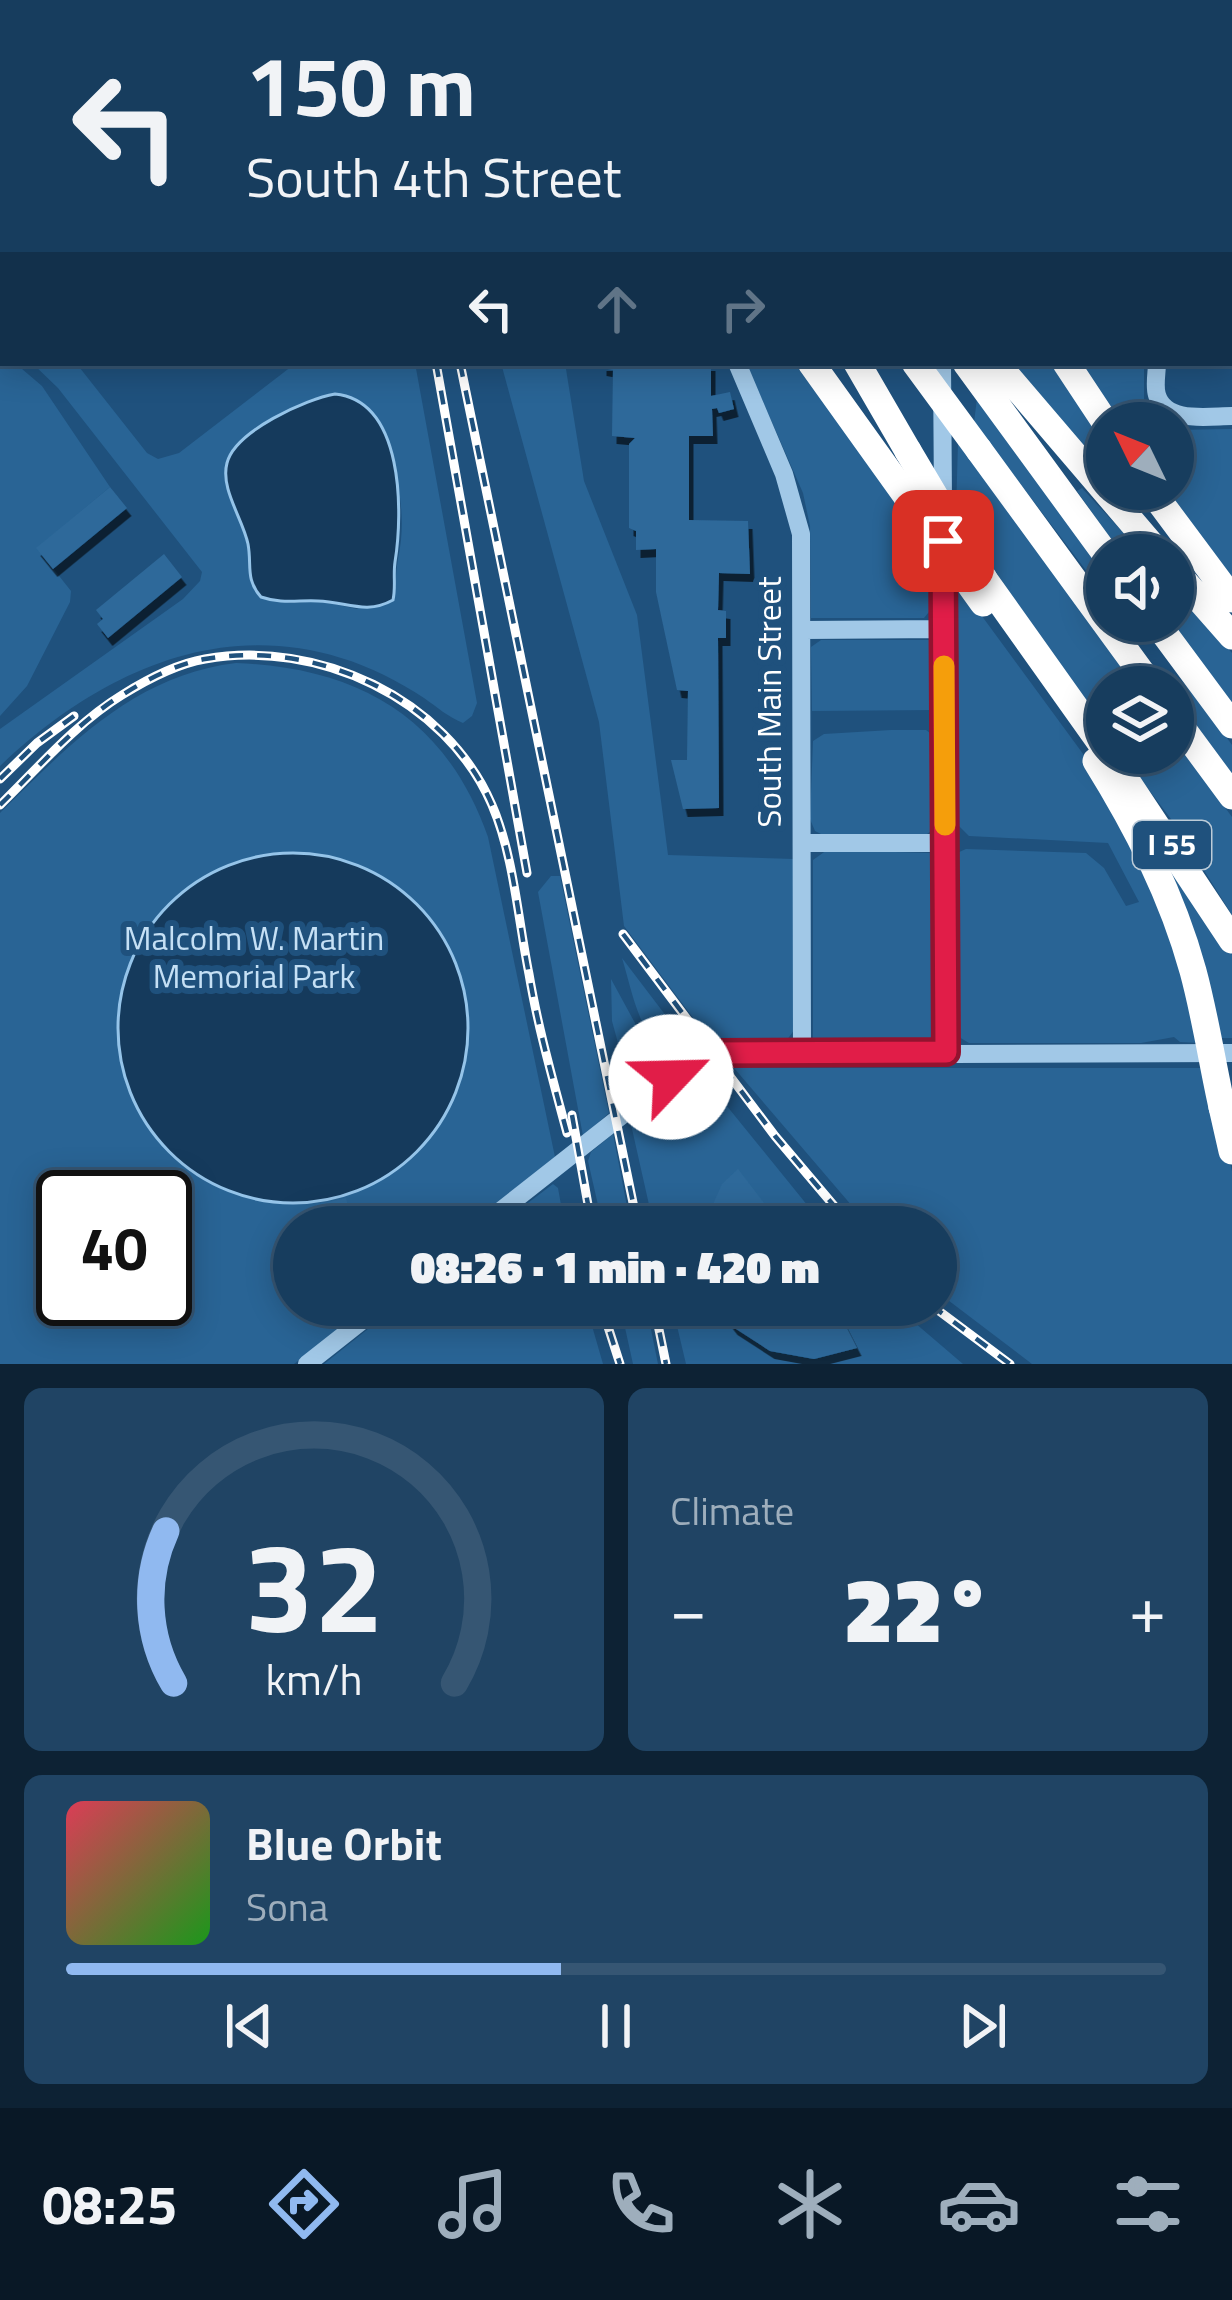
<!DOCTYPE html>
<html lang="en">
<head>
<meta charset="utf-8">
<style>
  body { margin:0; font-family:"Titillium Web",sans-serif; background:#204464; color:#f1f3f6; height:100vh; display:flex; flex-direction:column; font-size:45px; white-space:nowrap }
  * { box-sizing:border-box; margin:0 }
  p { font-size:39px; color:#9eaebc }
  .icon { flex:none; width:66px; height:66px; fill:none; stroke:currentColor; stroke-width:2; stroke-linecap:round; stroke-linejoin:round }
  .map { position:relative; height:1364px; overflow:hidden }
  .drawer { display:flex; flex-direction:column; gap:24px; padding:24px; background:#0d2234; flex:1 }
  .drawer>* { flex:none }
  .guide { position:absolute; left:0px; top:0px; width:1233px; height:366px; box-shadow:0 6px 30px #0003,0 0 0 3px #365673; background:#173d5e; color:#f1f3f6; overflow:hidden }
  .needle { width:78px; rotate:313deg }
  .tools { position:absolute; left:1086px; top:402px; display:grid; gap:24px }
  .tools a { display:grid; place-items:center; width:108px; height:108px; border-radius:50%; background:#173d5e; box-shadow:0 6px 30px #0003,0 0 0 3px #365673; font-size:60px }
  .speed { position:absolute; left:36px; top:1170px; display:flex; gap:24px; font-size:60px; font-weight:700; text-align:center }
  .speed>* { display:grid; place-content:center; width:156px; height:156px; border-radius:50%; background:#173d5e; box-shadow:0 6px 30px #0003,0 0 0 3px #365673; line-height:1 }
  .speed .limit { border:6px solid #111; border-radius:18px; background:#fff; color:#111 }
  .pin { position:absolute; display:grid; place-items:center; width:102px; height:102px; color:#fff; margin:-51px; border-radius:24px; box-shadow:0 6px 18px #0006 }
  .me { position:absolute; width:132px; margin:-66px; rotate:66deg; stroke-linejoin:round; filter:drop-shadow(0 0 9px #0008) }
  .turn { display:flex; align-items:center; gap:42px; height:252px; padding:0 48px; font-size:54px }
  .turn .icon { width:156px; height:156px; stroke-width:2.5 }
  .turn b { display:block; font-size:84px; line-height:102px }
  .lanes { display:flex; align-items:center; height:114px; padding:0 48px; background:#0003; justify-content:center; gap:60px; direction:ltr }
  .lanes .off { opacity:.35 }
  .big { font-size:90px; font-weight:800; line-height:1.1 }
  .drawer .widget { flex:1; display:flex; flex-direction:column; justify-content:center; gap:18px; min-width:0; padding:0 42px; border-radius:18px; background:#204464 }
  .drawer .dial { align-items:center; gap:0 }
  .dial svg { height:312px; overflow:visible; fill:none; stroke:#365673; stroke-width:7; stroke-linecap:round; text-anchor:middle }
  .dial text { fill:#f1f3f6; stroke:none }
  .song { display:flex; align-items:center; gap:36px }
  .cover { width:144px; height:144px; border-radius:18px; background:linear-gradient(135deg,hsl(350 70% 55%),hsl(120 70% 35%)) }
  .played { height:12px; border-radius:6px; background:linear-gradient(90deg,#90b9f0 45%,#365673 45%) }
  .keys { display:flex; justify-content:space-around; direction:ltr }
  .heat { display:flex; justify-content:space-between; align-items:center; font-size:66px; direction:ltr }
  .drawer .tiles { flex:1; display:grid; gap:24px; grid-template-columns:1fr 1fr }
  .widget:last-child { grid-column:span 2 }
  .trip { position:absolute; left:273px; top:1206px; width:684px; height:120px; border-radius:60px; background:#173d5e; box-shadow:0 6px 30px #0003,0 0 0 3px #365673; font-weight:800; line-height:120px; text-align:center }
  .tabs { display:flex; height:192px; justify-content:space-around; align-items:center; background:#091826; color:#9eaebc }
  .tabs .icon { width:84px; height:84px }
  .tabs .current { color:#90b9f0 }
  .tabs b { font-size:54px; color:#f1f3f6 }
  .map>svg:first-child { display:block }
  .green { fill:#296495; fill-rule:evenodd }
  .water { fill:#153a5c; stroke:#95c4e9; stroke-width:3 }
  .building { fill:#2e699a; filter:url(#shadow) }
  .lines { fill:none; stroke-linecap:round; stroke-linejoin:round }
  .minor { stroke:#a1c8e7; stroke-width:18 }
  .major { stroke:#e3f0fd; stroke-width:24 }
  .highway { stroke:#fff; stroke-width:27 }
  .rail-casing { stroke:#fff; stroke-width:9 }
  .rail { stroke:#1f517d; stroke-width:4.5; stroke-dasharray:14; stroke-linecap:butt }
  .highway-bridge { stroke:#fff; stroke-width:27 }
  .route-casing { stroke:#92132f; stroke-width:30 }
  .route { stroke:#e11d48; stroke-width:21 }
  .slow { stroke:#f59e0b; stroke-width:21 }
  .labels { text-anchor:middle; stroke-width:12; stroke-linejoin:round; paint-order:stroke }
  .shield { fill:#1f517d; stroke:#bccbd8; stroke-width:3 }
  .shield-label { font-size:30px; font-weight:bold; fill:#fff }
  .street-label { font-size:33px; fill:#fff; stroke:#1f517d }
  .park-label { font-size:33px; fill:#c5e0f5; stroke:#1f517d }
</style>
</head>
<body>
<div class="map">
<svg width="1232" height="1364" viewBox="0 0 1232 1364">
  <defs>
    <filter id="shadow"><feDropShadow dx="4.5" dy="8" stdDeviation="0" flood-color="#0009"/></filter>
  </defs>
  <rect width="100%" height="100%" fill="#1f517d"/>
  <path class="green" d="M0,356L3,363H15L42,386L110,487L37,548L71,591L70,602L27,686L0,716Z
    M32,363H76L147,453L158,459L179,453L296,363H415L477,703L472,716L463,723C448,717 437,707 424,698C400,682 369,666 341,658C212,618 93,678 0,766V729L183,599L200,581L202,572L58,388ZM314,398L377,419C393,458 405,497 401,540C399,557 395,569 396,587L357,609L320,601L290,603L252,586C247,571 250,555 246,540C241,517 223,490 227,466C230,438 290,408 314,398Z
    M501,363H565L584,481L637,615L668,855L794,859L795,1029L786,1041L712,1043L624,926L599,722Z
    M746,363H794L932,547L933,607L924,618H811L810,526L803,493Z
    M1013,363H1057L1107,437V473Z
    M1080,363H1144V403L1160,423H1119Z
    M977,398L1107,574V598L974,423Z
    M1232,429V584L1164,489H1173V430Z
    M958,442L1136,687H1107V734L956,514Z
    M1082,488L1144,555H1122L1077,491Z
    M954,578L1089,762L1159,892L1201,1043L1180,1042L1174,1037L1141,1043H969L959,1037L957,853L966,849L1086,853L1104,868L1126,906L1139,902L1108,843L969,836L957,824Z
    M1173,587L1232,653V704L1171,621Z
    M821,640H929L934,651V710L812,711L811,647Z
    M236,663C360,668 446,718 488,837L555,1157L466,1227H294V1305H368L294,1364H0V813C69,745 135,675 236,663ZM63,1197H165V1299H63Z
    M1174,674L1196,695L1232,745V774L1173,694L1168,683Z
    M891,730H926L935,737L934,829L927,834L825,836L815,831L810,819L813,741L824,734Z
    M1173,737L1232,817V915L1177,827L1121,753H1173Z
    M1152,829L1202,900L1232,955V1038H1217Z
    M827,850L930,853L934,856L936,1035L932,1043H825L813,1038V860Z
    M551,876H560L609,1113L583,1136L538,892Z
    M622,958L692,1050L677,1059C641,1048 632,990 622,958Z
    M611,979L635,1023L654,1075L626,1101L624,1088L628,1080L612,1021Z
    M696,1068L825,1227H654L630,1120Z
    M734,1068H1207L1232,1171V1364H1032L936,1291V1227H870Z
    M613,1134L631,1227H603L588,1161L591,1152Z
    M553,1184L558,1188L565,1227H496Z
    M398,1305H586L603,1364H324Z
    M620,1305H646L658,1364H633Z
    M672,1305H894L963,1364H686Z"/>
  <path class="water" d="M335,394C404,401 403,512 395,562C393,575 396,587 393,600C366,615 347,602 318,601C298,600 281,604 261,597C245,579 252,565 248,544C243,519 220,489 227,463C235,431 306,399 335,394Z
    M118 1028a175 175 0 1 1 350 0a175 175 0 1 1-350 0Z"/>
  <path class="building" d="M602,363H711V396L730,392L734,409L719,413L717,408L712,409L713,436H689V520L748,521L750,574L719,573L718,610L726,611V638H718L719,808L683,809L671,760H687L688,691L677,690L656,592V549L636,550V531L629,528V444L635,438L612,436L613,370L602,368Z
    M110,487L127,508L53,569L36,548Z
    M164,554L182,577L108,638L97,624L103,619L96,610Z
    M738,1169L777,1220L773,1227H703L722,1184Z
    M346,1198L349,1211L319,1218L316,1205Z
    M716,1305H835L857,1348L814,1359L770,1351L733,1327Z"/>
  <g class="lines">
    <path class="minor" d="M1230,30H1232
      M737,363L784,474L801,534L802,1052
      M942,363L943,502
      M1157,363C1157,372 1154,386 1157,395C1165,424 1209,416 1232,416
      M943,548L946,1052
      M803,630L943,629
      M804,843H944
      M480,1227L686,1065L705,1055L1232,1053
      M307,1364L382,1305"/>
    <path class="major" d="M939,0L940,3
      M734,3L735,0"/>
    <path class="highway" d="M652,0L655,3
      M713,0L715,3
      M811,363L907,497
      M857,363L908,451
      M966,363L1107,556
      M996,363L1160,555
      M1066,363L1107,425
      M979,450L1152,687
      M1150,489L1232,599
      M1173,569L1232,636
      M984,579L1107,752
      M1155,621L1232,725
      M1173,716L1232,796
      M1108,753L1232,940
      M1222,1107L1232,1151"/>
    <g class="rail-casing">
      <path id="rail" d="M362,0V3
        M386,0L387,3
        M436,363L527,873
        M460,363L638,1227
        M0,779L37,743L74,716
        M0,805C38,768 76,723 122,695C146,680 176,664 205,659C317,639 446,698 492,805C514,856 518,920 529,974C538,1028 553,1080 567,1133
        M623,934L775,1136L852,1227
        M572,1115L592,1227
        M601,1305L620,1364
        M654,1305L666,1364
        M931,1305L1010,1364"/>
    </g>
    <use href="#rail" class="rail"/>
    <path class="highway-bridge" d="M915,363L979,450
      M908,451L984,579
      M907,497L983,603
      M1096,761C1137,827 1172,895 1193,971C1205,1015 1212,1062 1222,1107"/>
  </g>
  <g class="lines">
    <g class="route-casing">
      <path id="route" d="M671,1077L695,1059L715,1053L946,1052L943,541"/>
    </g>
    <use href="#route" class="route"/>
    <path class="slow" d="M944,666L945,825"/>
  </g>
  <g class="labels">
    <rect class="shield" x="1133" y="821" width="78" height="48" rx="9"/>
    <g class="shield-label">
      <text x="1172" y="855">I 55</text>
    </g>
    <g class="street-label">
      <text transform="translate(769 702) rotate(-90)" y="12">South Main Street</text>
    </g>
    <g class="park-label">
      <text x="254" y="950">Malcolm W. Martin<tspan x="254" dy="38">Memorial Park</tspan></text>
    </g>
  </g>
</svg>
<div class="tools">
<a><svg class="needle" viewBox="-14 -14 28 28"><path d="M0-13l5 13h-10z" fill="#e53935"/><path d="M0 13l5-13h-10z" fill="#9eaebc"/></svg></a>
<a><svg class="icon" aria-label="sound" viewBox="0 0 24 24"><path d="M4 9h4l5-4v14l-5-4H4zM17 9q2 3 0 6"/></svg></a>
<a><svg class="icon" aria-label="layers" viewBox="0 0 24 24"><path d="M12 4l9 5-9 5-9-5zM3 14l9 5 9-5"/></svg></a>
</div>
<div class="speed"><div class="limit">40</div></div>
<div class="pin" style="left:943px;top:541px;background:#d93025"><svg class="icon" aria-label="arrive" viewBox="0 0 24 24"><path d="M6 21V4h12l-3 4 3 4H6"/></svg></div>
<svg class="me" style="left:671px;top:1077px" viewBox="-20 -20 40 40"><circle r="19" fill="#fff"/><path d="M0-13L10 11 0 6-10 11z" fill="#e11d48"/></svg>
<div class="trip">08:26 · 1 min · 420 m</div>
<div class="guide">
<div class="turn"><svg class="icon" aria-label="left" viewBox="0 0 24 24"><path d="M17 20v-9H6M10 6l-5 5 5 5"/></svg><div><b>150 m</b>South 4th Street</div></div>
<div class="lanes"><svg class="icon" aria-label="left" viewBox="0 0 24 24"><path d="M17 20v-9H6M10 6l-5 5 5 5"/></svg><svg class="icon off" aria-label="ahead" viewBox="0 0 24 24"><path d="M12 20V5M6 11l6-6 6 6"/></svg><svg class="icon off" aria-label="right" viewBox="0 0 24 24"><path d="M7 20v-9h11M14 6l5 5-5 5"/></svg></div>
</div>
</div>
<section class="drawer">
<div class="tiles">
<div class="widget dial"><svg viewBox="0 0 100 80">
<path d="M14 69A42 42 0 1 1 86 69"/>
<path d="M14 69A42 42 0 0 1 12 30" stroke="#90b9f0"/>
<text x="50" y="56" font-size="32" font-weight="700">32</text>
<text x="50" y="72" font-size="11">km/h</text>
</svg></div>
<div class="widget"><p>Climate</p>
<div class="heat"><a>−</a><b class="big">22°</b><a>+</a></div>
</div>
<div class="widget">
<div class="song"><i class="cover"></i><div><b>Blue Orbit</b><p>Sona</p></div></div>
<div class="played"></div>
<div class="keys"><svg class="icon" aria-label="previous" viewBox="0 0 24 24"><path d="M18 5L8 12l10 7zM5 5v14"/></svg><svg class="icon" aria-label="pause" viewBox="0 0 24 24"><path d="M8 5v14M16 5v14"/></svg><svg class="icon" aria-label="next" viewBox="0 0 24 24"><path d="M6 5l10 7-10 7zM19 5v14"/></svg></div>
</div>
</div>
</section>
<nav class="tabs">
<b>08:25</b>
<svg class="icon current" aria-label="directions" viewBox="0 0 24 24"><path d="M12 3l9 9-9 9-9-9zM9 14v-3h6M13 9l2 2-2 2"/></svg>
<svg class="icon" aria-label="music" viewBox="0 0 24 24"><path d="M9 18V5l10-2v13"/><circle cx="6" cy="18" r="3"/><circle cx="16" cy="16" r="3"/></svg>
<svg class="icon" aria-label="phone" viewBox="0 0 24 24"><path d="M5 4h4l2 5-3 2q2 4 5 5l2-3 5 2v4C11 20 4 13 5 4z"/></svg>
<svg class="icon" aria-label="climate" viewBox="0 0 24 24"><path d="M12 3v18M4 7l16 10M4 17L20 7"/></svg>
<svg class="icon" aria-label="car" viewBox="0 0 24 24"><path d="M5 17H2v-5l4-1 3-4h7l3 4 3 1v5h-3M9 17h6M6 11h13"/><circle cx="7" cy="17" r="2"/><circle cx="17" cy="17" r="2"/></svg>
<svg class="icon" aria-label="filters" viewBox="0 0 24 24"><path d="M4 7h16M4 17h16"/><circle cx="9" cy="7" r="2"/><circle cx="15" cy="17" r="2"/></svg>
</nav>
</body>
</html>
